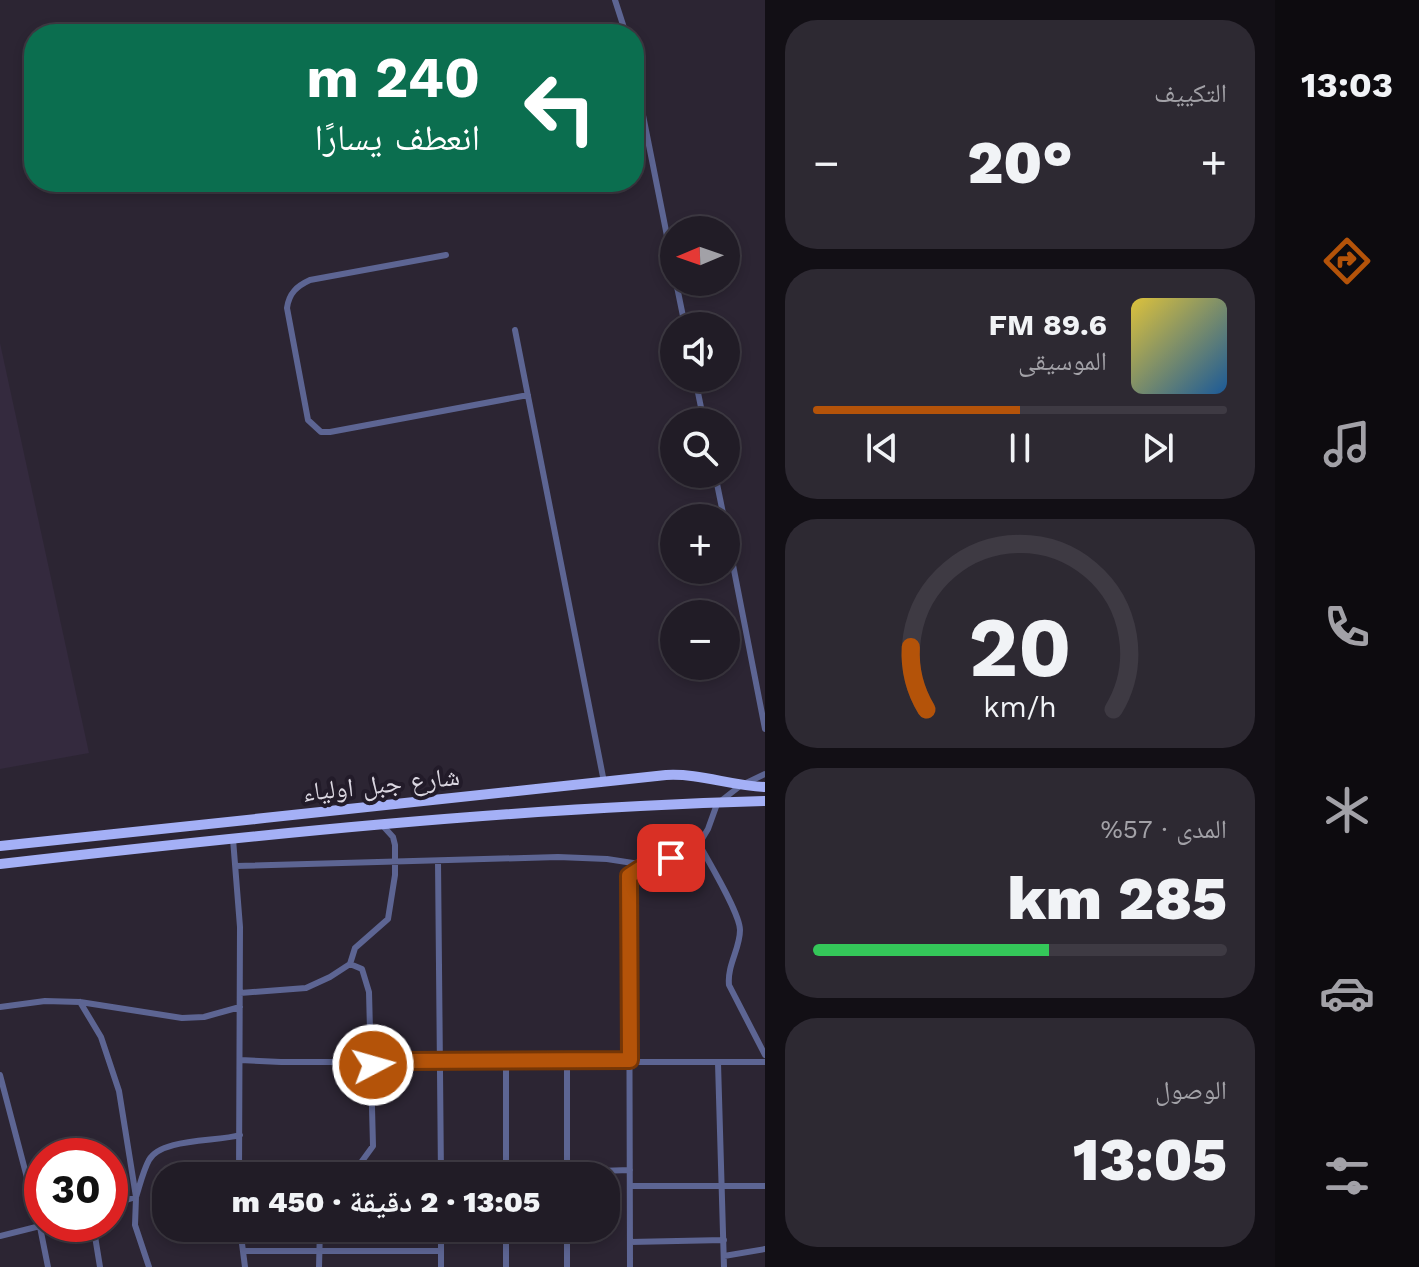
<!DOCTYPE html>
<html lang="ar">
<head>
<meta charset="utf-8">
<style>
  body { margin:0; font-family:"Work Sans","Noto Naskh Arabic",sans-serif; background:#2d2932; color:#f1f3f6; direction:rtl; height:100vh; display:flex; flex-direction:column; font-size:30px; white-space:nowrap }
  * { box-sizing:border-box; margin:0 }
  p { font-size:26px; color:#a2a1a7 }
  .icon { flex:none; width:44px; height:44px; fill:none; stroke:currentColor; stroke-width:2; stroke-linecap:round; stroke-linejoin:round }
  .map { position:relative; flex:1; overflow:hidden; direction:ltr }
  .drawer { display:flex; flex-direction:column; gap:20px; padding:20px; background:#120f15; width:510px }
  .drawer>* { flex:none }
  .top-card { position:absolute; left:24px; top:24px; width:620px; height:168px; border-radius:32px; box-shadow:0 4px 12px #0003,0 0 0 2px #3e3a43; direction:rtl; background:#0b6e4f; color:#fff; overflow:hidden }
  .needle { width:52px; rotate:268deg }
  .fabs { position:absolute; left:660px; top:216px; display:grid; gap:16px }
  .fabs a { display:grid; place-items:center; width:80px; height:80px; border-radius:50%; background:#211c26; box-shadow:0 4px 12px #0003,0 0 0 2px #3e3a43; font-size:40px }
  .speed { position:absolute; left:24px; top:1138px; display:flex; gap:16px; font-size:40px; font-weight:700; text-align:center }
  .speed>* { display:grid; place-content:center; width:104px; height:104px; border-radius:50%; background:#211c26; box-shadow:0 4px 12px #0003,0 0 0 2px #3e3a43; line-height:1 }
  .speed .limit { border:12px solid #d22; background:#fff; color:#111 }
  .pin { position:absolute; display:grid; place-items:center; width:68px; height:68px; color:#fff; margin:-34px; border-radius:16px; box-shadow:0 4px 12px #0006 }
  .me { position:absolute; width:88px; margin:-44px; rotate:84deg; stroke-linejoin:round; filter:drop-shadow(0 0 6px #0008) }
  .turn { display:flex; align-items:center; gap:28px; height:168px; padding:0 32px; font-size:36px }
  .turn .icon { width:104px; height:104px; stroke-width:2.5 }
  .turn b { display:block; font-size:56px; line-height:68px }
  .big { font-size:60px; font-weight:800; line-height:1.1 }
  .drawer .widget { flex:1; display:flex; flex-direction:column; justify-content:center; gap:12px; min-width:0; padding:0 28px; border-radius:32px; background:#2d2932 }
  .drawer .dial { align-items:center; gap:0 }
  .dial svg { height:208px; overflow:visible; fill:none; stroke:#3e3a43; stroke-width:7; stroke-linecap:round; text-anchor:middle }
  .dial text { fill:#f1f3f6; stroke:none }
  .song { display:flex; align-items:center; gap:24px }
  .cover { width:96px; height:96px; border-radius:12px; background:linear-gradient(135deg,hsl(50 70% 55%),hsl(210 70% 35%)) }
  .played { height:8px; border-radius:4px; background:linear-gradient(90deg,#b45309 50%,#3e3a43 50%) }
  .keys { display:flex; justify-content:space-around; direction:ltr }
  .heat { display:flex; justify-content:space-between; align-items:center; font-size:44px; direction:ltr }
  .charge { height:12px; border-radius:6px; background:linear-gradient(90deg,#34c759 57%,#3e3a43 0) }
  .trip { position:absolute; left:152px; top:1162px; width:468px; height:80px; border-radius:32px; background:#211c26; box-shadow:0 4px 12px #0003,0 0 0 2px #3e3a43; font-weight:800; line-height:80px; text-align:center; direction:rtl }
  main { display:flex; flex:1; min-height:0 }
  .tab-bar { display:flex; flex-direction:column; width:144px; justify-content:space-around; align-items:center; background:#0d0b0f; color:#a2a1a7 }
  .tab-bar .icon { width:56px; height:56px }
  .tab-bar .selected { color:#b45309 }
  .tab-bar b { font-size:36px; color:#f1f3f6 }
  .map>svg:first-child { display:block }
  .built { fill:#342a3e }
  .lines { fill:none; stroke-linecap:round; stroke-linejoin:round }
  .minor { stroke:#5d6593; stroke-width:6 }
  .trunk { stroke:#a4b0f6; stroke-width:10 }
  .route-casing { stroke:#753606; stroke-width:20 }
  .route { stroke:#b45309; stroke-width:14 }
  .labels { text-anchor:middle; stroke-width:8; stroke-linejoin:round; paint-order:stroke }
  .street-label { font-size:26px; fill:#dad6e0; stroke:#221b29 }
</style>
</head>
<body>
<main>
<nav class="tab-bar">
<b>13:03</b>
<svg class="icon selected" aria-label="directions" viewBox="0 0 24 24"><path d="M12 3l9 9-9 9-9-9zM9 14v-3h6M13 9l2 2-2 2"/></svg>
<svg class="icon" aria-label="music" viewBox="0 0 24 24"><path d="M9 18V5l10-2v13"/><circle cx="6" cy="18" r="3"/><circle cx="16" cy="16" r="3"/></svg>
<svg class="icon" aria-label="phone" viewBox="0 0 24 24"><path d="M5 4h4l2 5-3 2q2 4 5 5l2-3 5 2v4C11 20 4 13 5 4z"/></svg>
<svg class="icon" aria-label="climate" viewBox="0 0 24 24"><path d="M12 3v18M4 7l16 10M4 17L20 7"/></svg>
<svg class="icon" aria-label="car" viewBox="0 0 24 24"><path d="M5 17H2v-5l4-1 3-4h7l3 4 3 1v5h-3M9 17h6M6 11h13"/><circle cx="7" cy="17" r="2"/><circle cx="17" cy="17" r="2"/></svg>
<svg class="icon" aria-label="filters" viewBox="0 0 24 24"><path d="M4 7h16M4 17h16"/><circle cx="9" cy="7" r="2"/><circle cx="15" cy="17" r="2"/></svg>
</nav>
<section class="drawer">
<div class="widget"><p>التكييف</p>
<div class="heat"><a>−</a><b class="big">20°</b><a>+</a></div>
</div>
<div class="widget">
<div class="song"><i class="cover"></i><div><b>89.6 FM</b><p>الموسيقى</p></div></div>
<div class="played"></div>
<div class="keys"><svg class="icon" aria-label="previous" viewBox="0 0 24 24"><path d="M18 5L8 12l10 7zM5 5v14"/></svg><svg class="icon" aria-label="pause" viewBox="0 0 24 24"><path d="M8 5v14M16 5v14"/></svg><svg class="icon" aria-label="next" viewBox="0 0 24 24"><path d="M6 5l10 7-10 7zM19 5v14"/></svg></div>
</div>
<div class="widget dial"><svg viewBox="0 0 100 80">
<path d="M14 69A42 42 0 1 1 86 69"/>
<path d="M14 69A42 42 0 0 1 8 45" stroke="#b45309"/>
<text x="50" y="56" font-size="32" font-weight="700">20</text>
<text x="50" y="72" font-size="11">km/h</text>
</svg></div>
<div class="widget"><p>المدى · 57%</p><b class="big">285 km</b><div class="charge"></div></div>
<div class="widget"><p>الوصول</p><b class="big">13:05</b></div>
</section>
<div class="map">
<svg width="765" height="1267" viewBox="0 0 765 1267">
  <rect width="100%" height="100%" fill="#2c2533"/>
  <path class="built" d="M0,343L89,753L0,769Z"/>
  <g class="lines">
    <path class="minor" d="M615,0L626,34
      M634,70L674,271
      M446,255L310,280C297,286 289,293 287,308L308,420L321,432H330L528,395
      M676,282L685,326
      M515,330L604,782
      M695,378L704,422
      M715,474L724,518
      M726,529L765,729
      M233,839L240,927L239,1176
      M699,844C708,861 740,913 740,930C740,949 727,965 729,985L765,1055
      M438,861L441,1176
      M236,866L558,857L607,859L646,865
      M350,964L362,969L369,992L373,1146L357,1168
      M240,993L306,988L330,977L350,964L355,948L388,919L395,875V845L393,837L383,826
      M80,1002L101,1037L119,1091L136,1197L135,1225L149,1267
      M0,1007L45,1001L80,1002L182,1018L204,1017L240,1007
      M240,1060L281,1062H765
      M567,1061V1176
      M718,1063L724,1267
      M0,1075L40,1227L48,1267
      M567,1172L630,1170
      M346,1176L357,1168L441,1173
      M506,1176V1062
      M630,1186H765
      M110,1205L136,1197C140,1185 143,1171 149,1160C161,1138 217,1142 240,1135
      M93,1224L100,1267
      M240,1228L245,1267
      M441,1228V1267
      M567,1228V1267
      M0,1236L48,1224
      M630,1242L724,1240
      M244,1251H441
      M724,1256L765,1249
      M319,1267L320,1228
      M506,1267V1228
      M630,1267L629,876L646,865L687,853L699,844L708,829L717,804L740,786L765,774"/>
    <path class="trunk" d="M0,846C222,822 444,800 666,775C700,773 731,786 765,787
      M0,864C254,835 510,808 765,801"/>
  </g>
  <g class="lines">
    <g class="route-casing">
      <path id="route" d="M373,1065V1061H396L630,1060L629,876L646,865L671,858"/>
    </g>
    <use href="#route" class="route"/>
  </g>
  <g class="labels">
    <g class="street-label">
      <text transform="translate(381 784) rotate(-6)" y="9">شارع جبل اولياء</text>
    </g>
  </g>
</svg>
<div class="fabs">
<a><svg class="needle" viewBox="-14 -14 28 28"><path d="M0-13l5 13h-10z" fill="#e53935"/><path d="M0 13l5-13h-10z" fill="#a2a1a7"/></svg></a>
<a><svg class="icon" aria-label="sound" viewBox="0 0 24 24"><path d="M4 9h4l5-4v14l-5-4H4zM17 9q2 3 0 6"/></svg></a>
<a><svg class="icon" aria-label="search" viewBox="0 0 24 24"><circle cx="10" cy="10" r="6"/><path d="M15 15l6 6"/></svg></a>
<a>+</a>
<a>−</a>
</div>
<div class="speed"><div class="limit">30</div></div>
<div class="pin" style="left:671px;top:858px;background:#d93025"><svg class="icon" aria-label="arrive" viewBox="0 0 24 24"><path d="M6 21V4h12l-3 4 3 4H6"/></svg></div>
<svg class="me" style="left:373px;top:1065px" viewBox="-20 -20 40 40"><circle r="17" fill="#b45309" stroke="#fff" stroke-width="3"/><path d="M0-11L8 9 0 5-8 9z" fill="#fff"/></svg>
<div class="trip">13:05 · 2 دقيقة · 450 m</div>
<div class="top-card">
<div class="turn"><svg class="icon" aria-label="left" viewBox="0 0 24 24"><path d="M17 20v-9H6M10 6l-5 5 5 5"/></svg><div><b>240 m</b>انعطف يسارًا</div></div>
</div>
</div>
</main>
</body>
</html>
